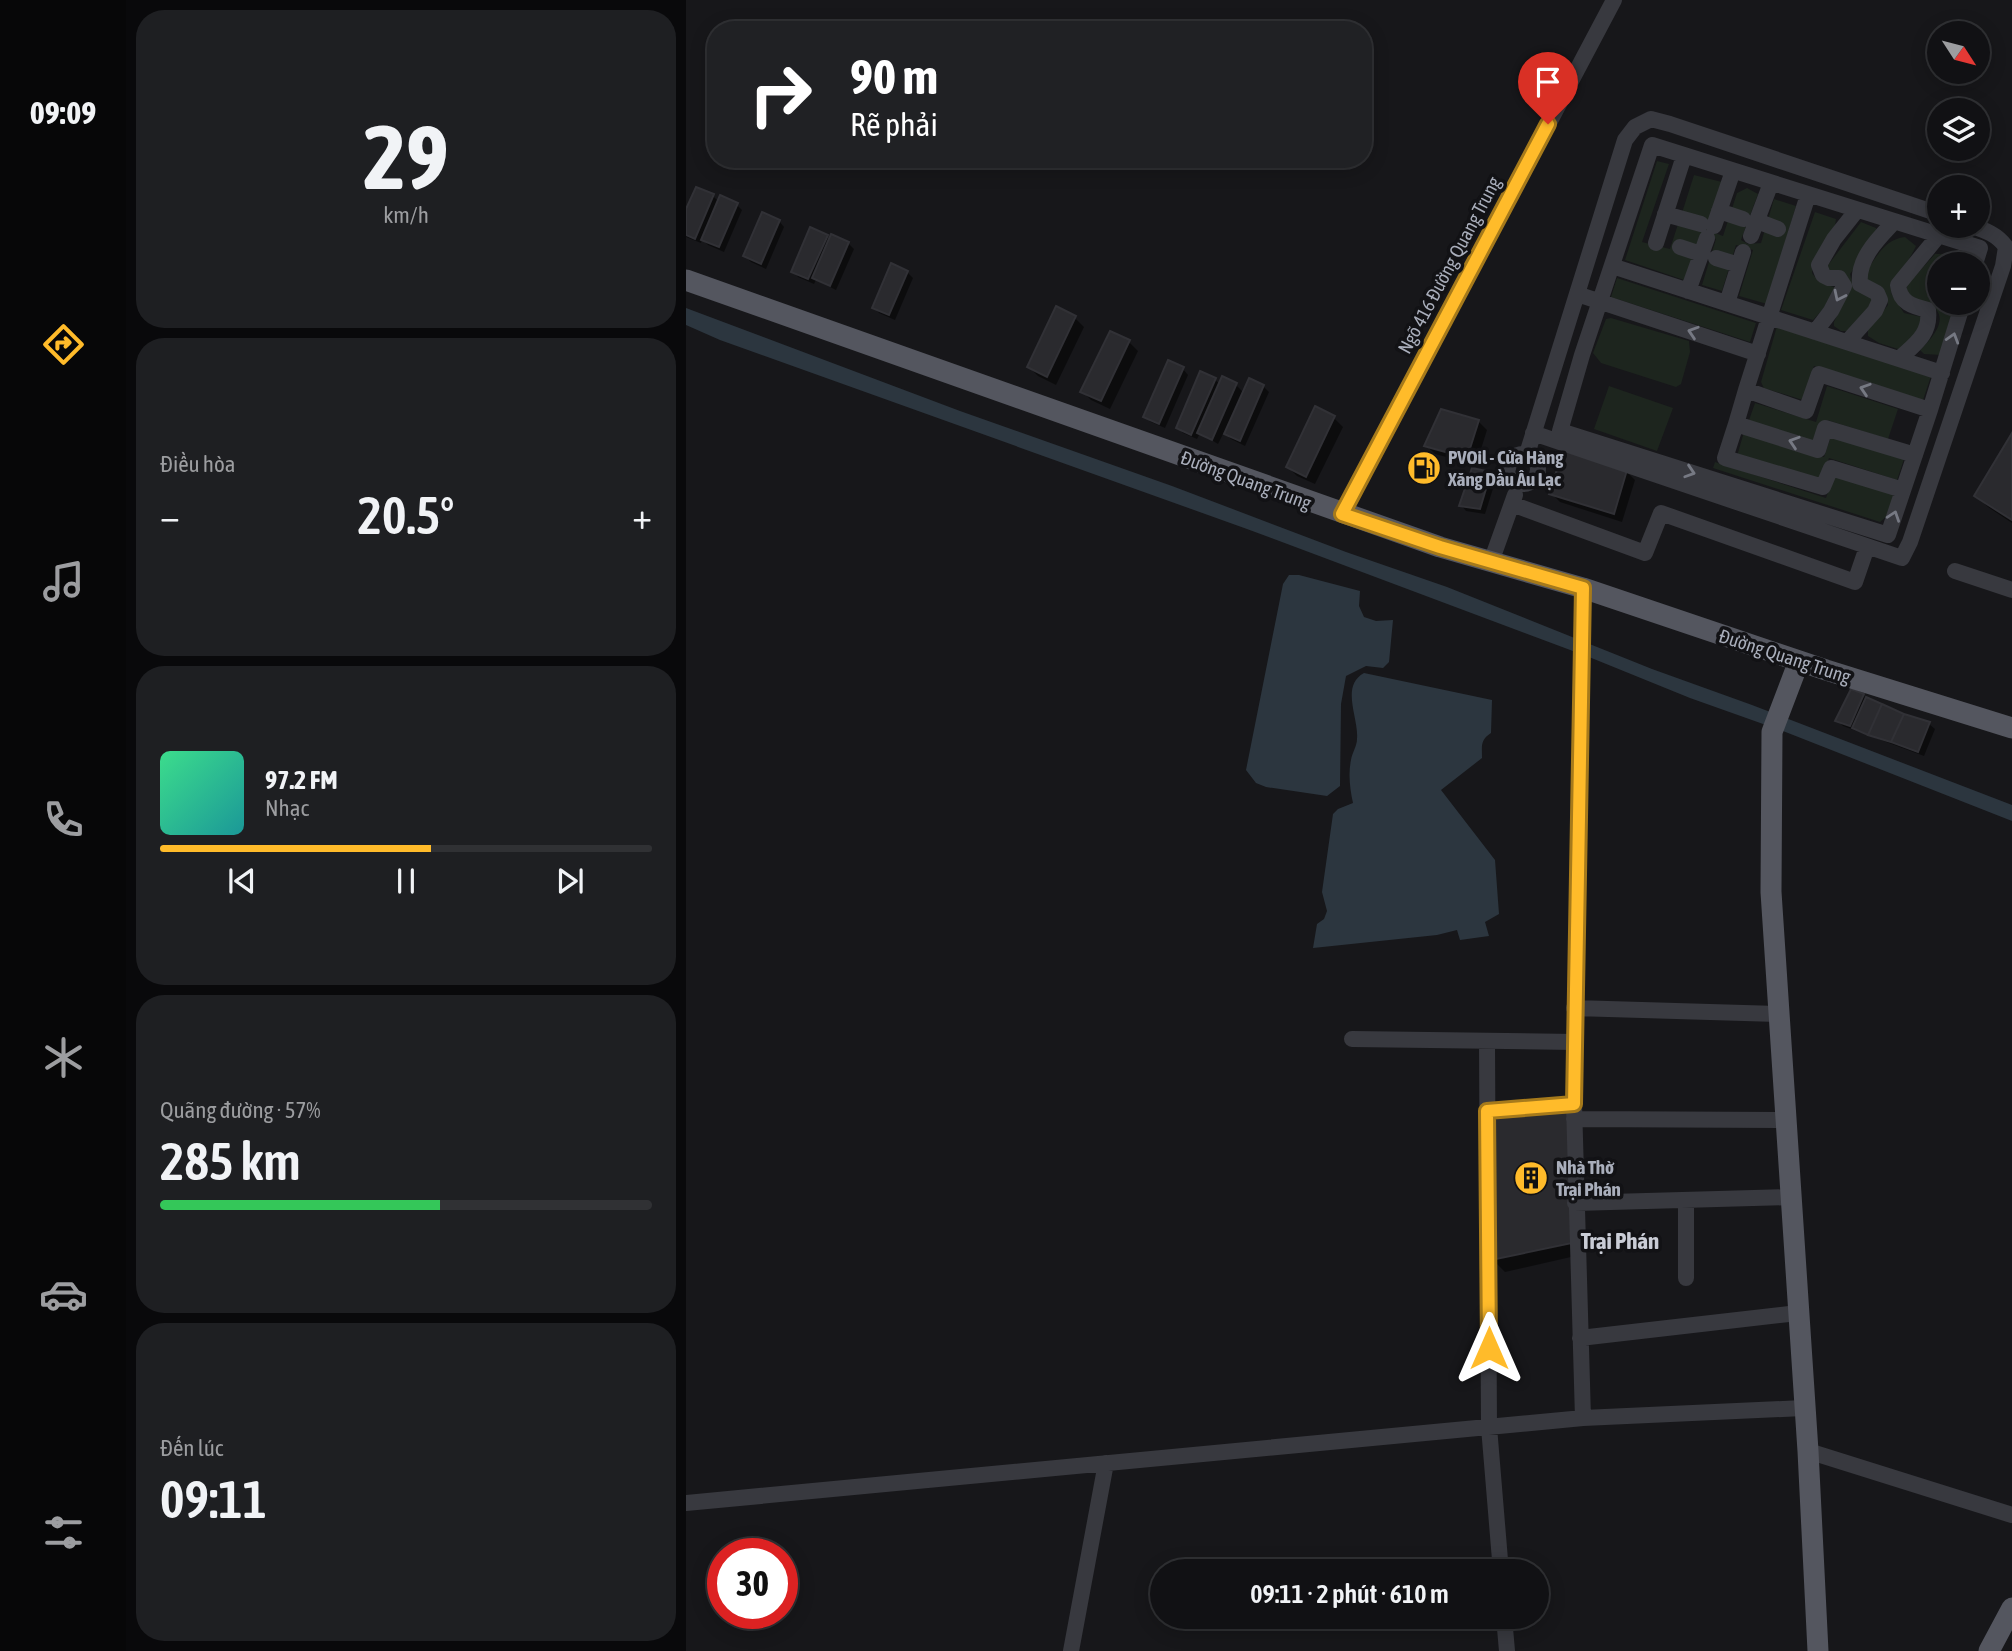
<!DOCTYPE html>
<html lang="vi">
<head>
<meta charset="utf-8">
<style>
  body { margin:0; font-family:"Asap Condensed",sans-serif; background:#1e1f22; color:#f1f3f6; height:100vh; display:flex; flex-direction:column; font-size:26px; white-space:nowrap }
  * { box-sizing:border-box; margin:0 }
  p { font-size:23px; color:#9c9da0 }
  .icon { flex:none; width:38px; height:38px; fill:none; stroke:currentColor; stroke-width:2; stroke-linecap:round; stroke-linejoin:round }
  .map { position:relative; flex:1; overflow:hidden }
  .panel { display:flex; flex-direction:column; gap:10px; padding:10px; background:#09090b; width:560px }
  .panel>* { flex:none }
  .guide { position:absolute; left:21px; top:21px; width:665px; height:147px; border-radius:28px; box-shadow:0 4px 18px #0003,0 0 0 2px #303134; background:#202124; color:#fff; overflow:hidden }
  .needle { width:46px; rotate:126deg }
  .fabs { position:absolute; left:1241px; top:21px; display:grid; gap:14px }
  .fabs a { display:grid; place-items:center; width:63px; height:63px; border-radius:50%; background:#111114; box-shadow:0 4px 18px #0003,0 0 0 2px #303134; font-size:35px }
  .speed { position:absolute; left:21px; top:1538px; display:flex; gap:14px; font-size:35px; font-weight:700; text-align:center }
  .speed>* { display:grid; place-content:center; width:91px; height:91px; border-radius:50%; background:#111114; box-shadow:0 4px 18px #0003,0 0 0 2px #303134; line-height:1 }
  .speed .limit { border:10px solid #d22; background:#fff; color:#111 }
  .pin { position:absolute; display:grid; place-items:center; width:60px; height:60px; color:#fff; margin:-72px -30px; border-radius:50% 50% 50% 0; rotate:-45deg; box-shadow:0 0 7px #0007 }
  .pin .icon { rotate:45deg }
  .me { position:absolute; width:77px; margin:-38px; rotate:0deg; stroke-linejoin:round; filter:drop-shadow(0 0 5px #0008) }
  .turn { display:flex; align-items:center; gap:24px; height:147px; padding:0 28px; font-size:32px }
  .turn .icon { width:91px; height:91px; stroke-width:2.5 }
  .turn b { display:block; font-size:49px; line-height:60px }
  .big { font-size:52px; font-weight:600; line-height:1.1 }
  .panel .tile { flex:1; display:flex; flex-direction:column; justify-content:center; gap:10px; min-width:0; padding:0 24px; border-radius:28px; background:#1e1f22 }
  .panel .dial { align-items:center; gap:0 }
  .dial b { font-size:91px; line-height:1 }
  .song { display:flex; align-items:center; gap:21px }
  .cover { width:84px; height:84px; border-radius:10px; background:linear-gradient(135deg,hsl(150 70% 55%),hsl(180 70% 35%)) }
  .played { height:7px; border-radius:4px; background:linear-gradient(90deg,#ffbb2a 55%,#303134 55%) }
  .keys { display:flex; justify-content:space-around; direction:ltr }
  .heat { display:flex; justify-content:space-between; align-items:center; font-size:38px; direction:ltr }
  .charge { height:10px; border-radius:5px; background:linear-gradient(90deg,#34c759 57%,#303134 0) }
  .trip { position:absolute; left:464px; top:1559px; width:399px; height:70px; border-radius:35px; background:#111114; box-shadow:0 4px 18px #0003,0 0 0 2px #303134; font-weight:600; line-height:70px; text-align:center }
  main { display:flex; flex:1; min-height:0 }
  .dock { display:flex; flex-direction:column; width:126px; justify-content:space-around; align-items:center; background:#070708; color:#9c9da0 }
  .dock .icon { width:49px; height:49px }
  .dock .selected { color:#ffbb2a }
  .dock b { font-size:32px; color:#f1f3f6 }
  .map>svg:first-child { display:block }
  .green { fill:#1d251e }
  .water { fill:#2c363f }
  .shadow { fill:#0007 }
  .building { fill:#2a2a2e; stroke:#313136; stroke-width:2 }
  .lines { fill:none; stroke-linecap:round; stroke-linejoin:round }
  .minor { stroke:#38393f; stroke-width:16 }
  .major { stroke:#54565f; stroke-width:21 }
  .oneway { stroke:#767983 }
  .route-casing { stroke:#a67a1b; stroke-width:18 }
  .route { stroke:#ffbb2a; stroke-width:12 }
  .labels { text-anchor:middle; stroke-width:7; stroke-linejoin:round; paint-order:stroke }
  .street-label { font-size:19px; fill:#a9aebb; stroke:#121215 }
  .poi-label { font-size:19px; font-weight:bold; fill:#a9aebb; stroke:#121215; text-anchor:start }
  .quarter-label { font-size:23px; font-weight:bold; fill:#cacdd6; stroke:#121215 }
</style>
</head>
<body>
<main>
<nav class="dock">
<b>09:09</b>
<svg class="icon selected" aria-label="directions" viewBox="0 0 24 24"><path d="M12 3l9 9-9 9-9-9zM9 14v-3h6M13 9l2 2-2 2"/></svg>
<svg class="icon" aria-label="music" viewBox="0 0 24 24"><path d="M9 18V5l10-2v13"/><circle cx="6" cy="18" r="3"/><circle cx="16" cy="16" r="3"/></svg>
<svg class="icon" aria-label="phone" viewBox="0 0 24 24"><path d="M5 4h4l2 5-3 2q2 4 5 5l2-3 5 2v4C11 20 4 13 5 4z"/></svg>
<svg class="icon" aria-label="climate" viewBox="0 0 24 24"><path d="M12 3v18M4 7l16 10M4 17L20 7"/></svg>
<svg class="icon" aria-label="car" viewBox="0 0 24 24"><path d="M5 17H2v-5l4-1 3-4h7l3 4 3 1v5h-3M9 17h6M6 11h13"/><circle cx="7" cy="17" r="2"/><circle cx="17" cy="17" r="2"/></svg>
<svg class="icon" aria-label="filters" viewBox="0 0 24 24"><path d="M4 7h16M4 17h16"/><circle cx="9" cy="7" r="2"/><circle cx="15" cy="17" r="2"/></svg>
</nav>
<section class="panel">
<div class="tile dial"><b>29</b><p>km/h</p></div>
<div class="tile"><p>Điều hòa</p>
<div class="heat"><a>−</a><b class="big">20.5°</b><a>+</a></div>
</div>
<div class="tile">
<div class="song"><i class="cover"></i><div><b>97.2 FM</b><p>Nhạc</p></div></div>
<div class="played"></div>
<div class="keys"><svg class="icon" aria-label="previous" viewBox="0 0 24 24"><path d="M18 5L8 12l10 7zM5 5v14"/></svg><svg class="icon" aria-label="pause" viewBox="0 0 24 24"><path d="M8 5v14M16 5v14"/></svg><svg class="icon" aria-label="next" viewBox="0 0 24 24"><path d="M6 5l10 7-10 7zM19 5v14"/></svg></div>
</div>
<div class="tile"><p>Quãng đường · 57%</p><b class="big">285 km</b><div class="charge"></div></div>
<div class="tile"><p>Đến lúc</p><b class="big">09:11</b></div>
</section>
<div class="map">
<svg width="1326" height="1651" viewBox="0 0 1326 1651">
  <rect width="100%" height="100%" fill="#17171a"/>
  <path class="green" d="M971,161L983,164L956,242L984,249L992,224L1015,232L1017,221L995,216L1008,175L1036,182L1024,231L1037,236L1051,193L1061,188L1072,194L1055,240L1062,244L1075,243L1088,199L1110,206L1081,304L1053,296L1067,250L1050,245L1036,291L1016,285L1030,239L1016,233L998,280L939,260Z
    M1129,212L1150,219C1149,239 1128,252 1126,273L1132,281L1150,288L1139,307L1127,320L1095,310Z
    M1175,222L1190,228L1192,235L1164,274L1166,282L1189,300L1163,331H1155L1148,326V322L1161,294L1144,271L1139,269Z
    M1219,237L1230,246C1223,263 1208,275 1205,293L1218,313L1236,317L1237,325L1215,350L1193,343L1182,336V330L1202,305C1200,291 1195,286 1181,283L1180,272C1191,256 1199,239 1219,237Z
    M1249,254H1266L1282,263L1253,264V303H1270L1255,355L1238,354L1234,350C1244,340 1265,319 1246,306C1237,299 1227,302 1220,293L1221,285Z
    M931,278L1070,323L1064,342L925,297Z
    M925,318L1003,341L1004,352L995,384L990,387L915,363L907,353L920,319Z
    M1091,326L1245,376L1237,400L1128,366L1117,400L1078,388L1075,382Z
    M923,386L987,408L971,451L908,429Z
    M1141,386L1212,409L1202,439L1141,420L1132,445L1062,423L1069,403L1130,422Z
    M1058,432L1138,457L1145,436L1218,459L1211,480L1143,458L1135,482L1051,456Z
    M1029,462L1140,498L1149,472L1205,490L1208,499L1201,516L1194,522L1027,468Z"/>
  <path class="water" d="M0,308L274,411L486,486L660,552L761,587L966,669L1066,705L1326,805V821L1097,731L1004,698L903,657L561,529L34,340L0,325Z
    M603,575H613L674,591L673,606L678,617L690,621L707,620L703,662L697,668L680,666L660,676L655,704L654,786L641,796L580,787L570,783L560,770L597,584Z
    M678,673L806,700L805,733C794,740 796,746 796,758L755,790L809,860L813,914L799,922L803,936L774,940L771,930L751,935L627,948L631,924L638,919L641,911L636,892L647,814L652,809L667,803C664,789 662,774 665,760C666,753 671,746 671,739C673,718 654,686 678,673Z"/>
  <path class="shadow" d="M27,196L33,202L51,205L56,210L38,252L22,245L16,239L15,243L0,237V214Z
    M93,221L98,227L80,269L65,262L59,256Z
    M141,237L144,241L162,243L168,249L150,290L130,280L128,284L112,277L107,271Z
    M206,266L221,272L227,278L209,320L193,313L188,307Z
    M389,318L398,327L370,385L352,376L343,367Z
    M443,342L452,351L424,409L405,400L396,391Z
    M497,369L502,375L479,428L465,422L459,417Z
    M536,379L550,385L558,393L577,386L583,392L559,446L545,439L538,432L532,444L514,433L511,439L497,433L492,427L529,380L534,384Z
    M630,409L648,418L657,427L629,484L611,476L602,467Z
    M792,421L801,430L790,465L749,454L740,445Z
    M1326,436V523L1302,507L1290,495Z
    M940,471L949,480L936,522L874,502L865,493Z
    M804,474L810,479L799,514L780,511L775,505Z
    M1177,695L1181,700L1243,724L1249,729L1238,756L1157,726L1152,721Z
    M808,1115L898,1254L819,1272L807,1260Z"/>
  <path class="building" d="M10,187L28,194L9,239L0,235V209Z
    M34,195L52,203L33,247L15,240Z
    M76,212L94,220L75,264L57,256Z
    M124,227L142,235L122,279L105,272Z
    M145,234L163,242L144,286L126,278Z
    M205,263L222,271L203,315L186,308Z
    M370,306L390,316L361,377L341,367Z
    M424,331L444,340L415,401L394,392Z
    M482,360L498,367L473,424L457,417Z
    M514,371L530,378L505,435L490,428Z
    M536,376L551,383L526,440L511,433Z
    M563,378L578,385L554,441L538,434Z
    M629,406L649,416L620,477L600,467Z
    M755,409L793,420L781,458L738,446Z
    M1326,433V520L1288,496Z
    M878,448L941,470L928,514L863,494Z
    M786,468L805,472L794,509L773,506Z
    M1165,689L1178,694L1164,726L1149,721Z
    M1180,697L1196,704L1182,735L1166,728Z
    M1196,704L1218,714L1205,742L1182,735Z
    M1218,714L1244,722L1232,752L1205,742Z
    M883,1112L886,1243L805,1260L806,1113Z"/>
  <g class="lines">
    <path class="minor" d="M1122,195L1060,390L1120,411L1133,374L1244,410
      M1033,211L1057,219
      M979,214L1015,224
      M1071,221L1092,229
      M1028,226L1047,171
      M1065,236L1085,183
      M970,243L998,156
      M994,247L1015,254
      M1030,258L1053,265
      M926,266L1256,373
      M1002,291L1021,238
      M891,294L1072,354
      M1041,303L1057,252
      M1277,303L1244,410L1202,535L874,431L896,355L966,145L1294,248L1289,264
      M1129,332L1145,311L1158,286L1153,278H1143L1137,275L1133,265L1148,239L1171,210
      M1161,342L1189,311L1194,300L1191,293L1174,284C1171,259 1192,239 1208,222
      M1213,359C1229,344 1245,334 1242,310C1226,306 1214,303 1212,285L1253,235
      M1060,390L1050,424L1132,450L1139,428L1229,455
      M1050,424L1039,458L1137,487L1145,468L1217,490
      M847,433L1216,558L1224,542L1317,266L1320,247C1312,235 1299,230 1286,226
      M841,454L939,140L949,127L965,119L984,124L1253,214
      M822 469a15 15 0 1 1 30 0a15 15 0 1 1-30 0Z
      M826,504L959,553L975,513L1169,582L1181,547
      M656,514L928,0
      M805,562L829,495
      M1269,571L1326,590
      M888,1008L1092,1014
      M666,1039L889,1042
      M801,1043L803,1427L815,1572
      M801,1111L888,1104
      M888,1119L1101,1120
      M1000,1200V1278
      M889,1203L1106,1197
      M894,1338L1112,1313
      M897,1418L888,1104L897,588
      M1122,1451L1326,1515
      M0,1503L897,1418L1117,1408
      M818,1617L821,1651
      M385,1651L420,1463"/>
    <path class="major" d="M0,280L754,547L897,588L1140,670L1326,728
      M1113,661L1086,732L1085,892L1122,1451L1132,1651
      M1303,1651L1326,1608"/>
  </g>
  <defs><path id="oneway-chevron" d="M-2-3.5L2.5 0L-2 3.5" fill="none" stroke-width="1.6" stroke-linecap="round" stroke-linejoin="round" transform="scale(1.75)"/></defs>
  <g class="oneway">
    <use href="#oneway-chevron" transform="translate(1153 296) rotate(116)"/>
    <use href="#oneway-chevron" transform="translate(1007 332) rotate(-162)"/>
    <use href="#oneway-chevron" transform="translate(1267 338) rotate(-73)"/>
    <use href="#oneway-chevron" transform="translate(1179 389) rotate(-162)"/>
    <use href="#oneway-chevron" transform="translate(1108 442) rotate(-162)"/>
    <use href="#oneway-chevron" transform="translate(1004 472) rotate(18)"/>
    <use href="#oneway-chevron" transform="translate(1208 516) rotate(-71)"/>
  </g>
  <g class="lines">
    <g class="route-casing">
      <path id="route" d="M803,1348L801,1111L888,1104L897,588L754,547L656,514L862,124"/>
    </g>
    <use href="#route" class="route"/>
  </g>
  <defs>
    <g id="fuel-disc" transform="scale(1.75)"><circle r="9.5" fill="#ffbb2a" stroke="#121215"/><path d="M-5.5-6h7V0h2V4h1.3V-2.5L3-4.5l.8-.8L6-3V5H2.5V1h-1V6h-7ZM-4.2-4.7v3.2H.2V-4.7Z" fill="#111"/></g>
    <g id="building-disc" transform="scale(1.75)"><circle r="9.5" fill="#ffbb2a" stroke="#121215"/><path d="M-4-6H4V6H1V3H-1V6H-4ZM-2.5-4.3h1.7v1.8h-1.7ZM.8-4.3h1.7v1.8H.8ZM-2.5-1h1.7V.8h-1.7ZM.8-1h1.7V.8H.8Z" fill="#111"/></g>
  </defs>
  <g fill-rule="evenodd">
    <use href="#fuel-disc" x="738" y="468"/>
    <use href="#building-disc" x="845" y="1178"/>
  </g>
  <g class="labels">
    <g class="street-label">
      <text transform="translate(763 265) rotate(-62)" y="7">Ngõ 416 Đường Quang Trung</text>
      <text transform="translate(560 480) rotate(20)" y="7">Đường Quang Trung</text>
      <text transform="translate(1099 656) rotate(18)" y="7">Đường Quang Trung</text>
    </g>
    <g class="poi-label">
      <text x="762" y="464">PVOil - Cửa Hàng<tspan x="762" dy="22">Xăng Dầu Âu Lạc</tspan></text>
      <text x="870" y="1174">Nhà Thờ<tspan x="870" dy="22">Trại Phán</tspan></text>
    </g>
    <g class="quarter-label">
      <text x="934" y="1249">Trại Phán</text>
    </g>
  </g>
</svg>
<div class="fabs">
<a><svg class="needle" viewBox="-14 -14 28 28"><path d="M0-13l5 13h-10z" fill="#e53935"/><path d="M0 13l5-13h-10z" fill="#9c9da0"/></svg></a>
<a><svg class="icon" aria-label="layers" viewBox="0 0 24 24"><path d="M12 4l9 5-9 5-9-5zM3 14l9 5 9-5"/></svg></a>
<a>+</a>
<a>−</a>
</div>
<div class="speed"><div class="limit">30</div></div>
<div class="pin" style="left:862px;top:124px;background:#d93025"><svg class="icon" aria-label="arrive" viewBox="0 0 24 24"><path d="M6 21V4h12l-3 4 3 4H6"/></svg></div>
<svg class="me" style="left:803px;top:1348px" viewBox="-20 -20 40 40"><path d="M0-17L14 15 0 8-14 15z" fill="#ffbb2a" stroke="#fff" stroke-width="4"/></svg>
<div class="trip">09:11 · 2 phút · 610 m</div>
<div class="guide">
<div class="turn"><svg class="icon" aria-label="right" viewBox="0 0 24 24"><path d="M7 20v-9h11M14 6l5 5-5 5"/></svg><div><b>90 m</b>Rẽ phải</div></div>
</div>
</div>
</main>
</body>
</html>
